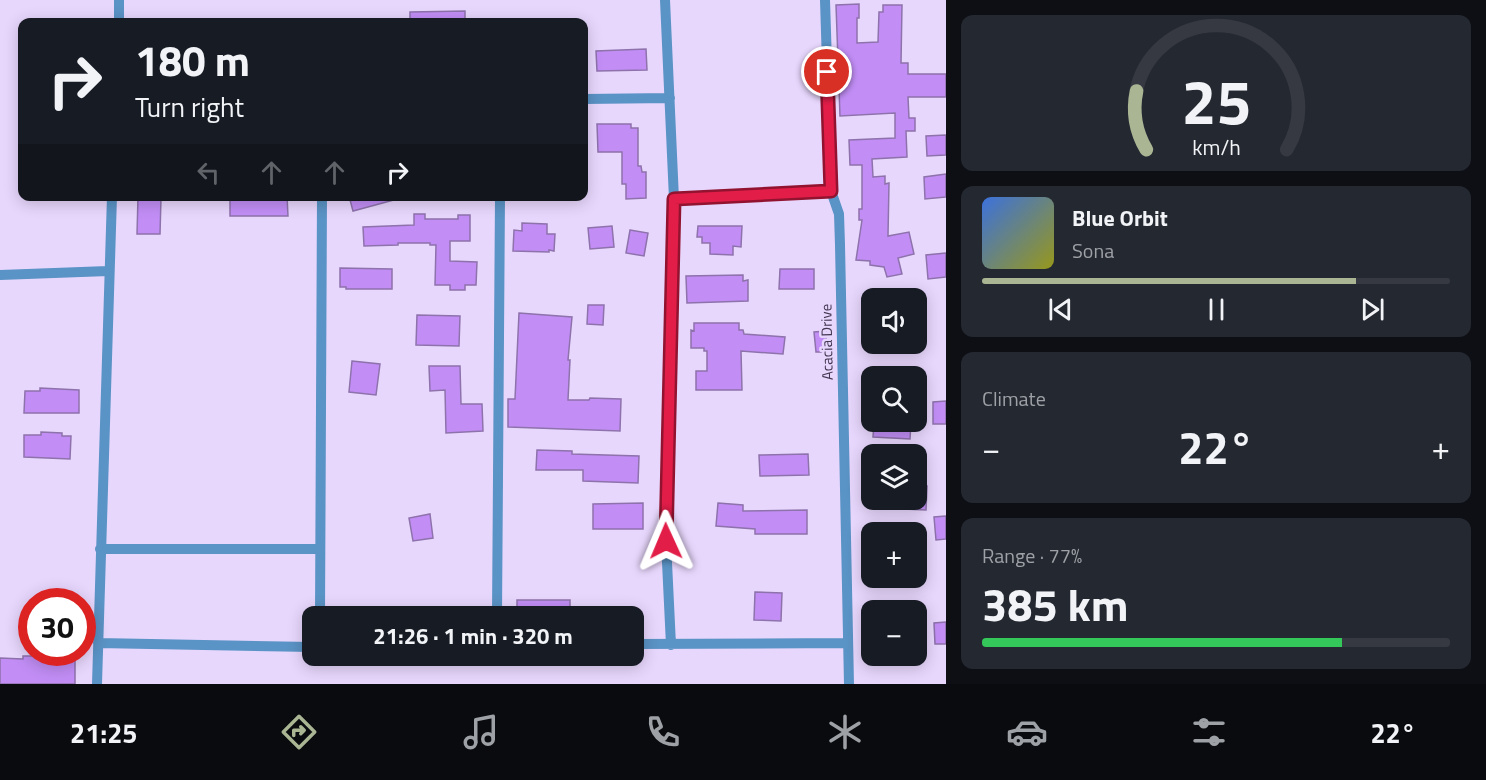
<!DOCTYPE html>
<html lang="en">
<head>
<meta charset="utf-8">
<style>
  body { margin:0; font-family:"Titillium Web",sans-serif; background:#242831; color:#f1f3f6; height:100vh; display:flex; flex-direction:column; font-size:22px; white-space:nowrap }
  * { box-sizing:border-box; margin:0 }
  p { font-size:20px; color:#9ea1a6 }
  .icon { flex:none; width:33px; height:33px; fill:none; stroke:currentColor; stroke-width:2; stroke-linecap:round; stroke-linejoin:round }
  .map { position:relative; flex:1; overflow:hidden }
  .sheet { display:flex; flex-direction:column; gap:15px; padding:15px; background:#0d0f14; width:540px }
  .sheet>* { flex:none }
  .hud { position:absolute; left:18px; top:18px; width:570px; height:183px; border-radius:12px; box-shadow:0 3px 15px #0003; background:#171b24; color:#f1f3f6; overflow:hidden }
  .buttons { position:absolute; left:861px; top:288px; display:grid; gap:12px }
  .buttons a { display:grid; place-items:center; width:66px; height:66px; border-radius:12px; background:#171b24; box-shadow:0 3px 15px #0003; font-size:30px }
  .speed { position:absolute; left:18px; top:588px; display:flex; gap:12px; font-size:30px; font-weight:700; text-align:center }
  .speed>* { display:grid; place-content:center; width:78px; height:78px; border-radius:50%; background:#171b24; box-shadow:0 3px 15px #0003; line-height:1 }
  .speed .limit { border:9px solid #d22; background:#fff; color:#111 }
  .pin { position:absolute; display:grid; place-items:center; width:51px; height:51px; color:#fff; margin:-26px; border:3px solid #fff; border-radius:50%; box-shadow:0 2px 6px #0007 }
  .me { position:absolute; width:66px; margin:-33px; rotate:359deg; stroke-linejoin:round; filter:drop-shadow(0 0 4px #0008) }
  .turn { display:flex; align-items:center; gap:21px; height:126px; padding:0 18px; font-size:27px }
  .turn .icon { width:78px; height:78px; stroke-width:2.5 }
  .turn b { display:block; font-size:42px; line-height:51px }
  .lanes { display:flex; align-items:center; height:57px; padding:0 18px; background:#0003; justify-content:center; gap:30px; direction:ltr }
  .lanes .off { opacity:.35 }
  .big { font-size:45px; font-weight:700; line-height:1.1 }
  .sheet .widget { flex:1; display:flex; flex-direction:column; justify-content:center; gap:9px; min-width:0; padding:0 21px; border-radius:12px; background:#242831 }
  .sheet .dial { align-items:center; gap:0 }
  .dial svg { height:156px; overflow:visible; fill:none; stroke:#363941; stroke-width:7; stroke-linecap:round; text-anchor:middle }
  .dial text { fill:#f1f3f6; stroke:none }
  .song { display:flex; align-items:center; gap:18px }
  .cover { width:72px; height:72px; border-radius:9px; background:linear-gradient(135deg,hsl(220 70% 55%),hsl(60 70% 35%)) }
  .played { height:6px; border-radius:3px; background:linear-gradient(90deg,#a9b593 80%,#363941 80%) }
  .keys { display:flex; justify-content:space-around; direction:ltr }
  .heat { display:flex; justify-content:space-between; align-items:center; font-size:33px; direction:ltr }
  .charge { height:9px; border-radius:4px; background:linear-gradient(90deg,#34c759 77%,#363941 0) }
  .trip { position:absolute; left:302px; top:606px; width:342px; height:60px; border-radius:12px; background:#171b24; box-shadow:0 3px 15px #0003; font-weight:700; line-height:60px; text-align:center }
  .tab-bar { display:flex; height:96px; justify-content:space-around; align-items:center; background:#090b0e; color:#9ea1a6 }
  .tab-bar .icon { width:42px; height:42px }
  .tab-bar .selected { color:#a9b593 }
  .tab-bar b { font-size:27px; color:#f1f3f6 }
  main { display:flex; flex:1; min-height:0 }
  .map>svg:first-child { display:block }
  .building { fill:#c28ef6; stroke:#8e72ac; stroke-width:1.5 }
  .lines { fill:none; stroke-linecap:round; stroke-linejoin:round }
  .minor { stroke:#5a93c5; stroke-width:10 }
  .route-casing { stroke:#92132f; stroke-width:15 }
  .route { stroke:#e11d48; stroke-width:10 }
  .labels { text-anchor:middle; stroke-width:5; stroke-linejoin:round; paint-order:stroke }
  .street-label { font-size:15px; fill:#423650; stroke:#e8d7fd }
</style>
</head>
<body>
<main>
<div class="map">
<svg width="946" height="684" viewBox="0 0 946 684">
  <rect width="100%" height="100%" fill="#e8d7fd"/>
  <path class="building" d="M859,4V18H857V43L878,42L879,12H883V5H902L901,63H908V74H946V97H908L909,118H915V131H906L907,157L872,159L873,177L885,176V184L889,183L888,236L909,232L914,254L898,258L902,274L887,277L884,267L870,265V261L856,260L862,220H859V209H862V165H850L849,140L895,138V113L840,116L836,5Z
    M465,11V22H410V12Z
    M646,49L647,70L597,71L596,51Z
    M597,124H631V128H638V166H641L642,172H646V198L626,199V184H622V152H598Z
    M946,135V155L927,156L926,136Z
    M946,174V197L925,199L924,177Z
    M230,196H287L288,216H230Z
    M349,196H394V200L353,211Z
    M138,197L161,198L160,234H137Z
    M414,214H425V219H458V215H470V241H450V261L477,262L476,285H465V290H450V285H435L436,245H430V243H398V245L364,246L363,227L414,225Z
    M522,223L547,224V234H555L554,251L549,250V252L513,251L514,230L522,231Z
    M612,226L614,247L590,249L588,228Z
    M698,226H742L741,247L733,246V255L710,254V243H702V237H697Z
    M630,230L648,233L644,256L626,253Z
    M946,253V277L928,279L926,255Z
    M340,268L392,269V289H346V287H340Z
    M780,269H814V289H779Z
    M743,275V281L748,280V301L687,303L686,276Z
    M588,305H604L603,325L587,324Z
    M519,313L572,317L568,360H570L568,400H589L590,398L621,399L620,431L508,427V399H515Z
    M417,315L460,316L459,346L416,345Z
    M694,323H739V330H743L744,334L785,337L783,354L741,351L742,390H696V371H707V351H704V348H691V330L694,331Z
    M826,331L827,352H816L814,332Z
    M352,361L380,364L376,395L349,392Z
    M429,366H460L461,404H482L483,431L446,433L445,390L430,391Z
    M40,388L79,390V413H24L25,391H40Z
    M946,401V424H933V402Z
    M874,422H911L910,439L873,437Z
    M41,432L62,433V436H71L70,459L24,457V435H41Z
    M537,450L572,451V454L639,456L638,483L583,481V470H536Z
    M808,454L809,475L760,476L759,455Z
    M916,485L927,486L926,510L879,508V500H916Z
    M643,503V529H593V504Z
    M718,503L743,505V511L807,510V534H755V529L716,526Z
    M430,514L433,538L413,541L409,518Z
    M946,516V539L936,540L934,517Z
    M755,592L782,593L781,621L754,620Z
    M517,600H570V616H517Z
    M946,622V644H935L934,623Z
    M23,656H75V684H0V658L23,659Z"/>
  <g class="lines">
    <path class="minor" d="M665,0L674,199L665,521L671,645
      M825,0L831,191L839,214L840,245L849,684
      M119,22V0
      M584,99L670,98
      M674,199L831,191
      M0,275L108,271
      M100,549H320
      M320,616L322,196
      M497,616L500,196
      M98,643L312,647
      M633,644L848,643
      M97,684L112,196"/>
  </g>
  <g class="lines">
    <g class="route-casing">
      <path id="route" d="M666,541L674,199L831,191L827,72"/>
    </g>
    <use href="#route" class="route"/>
  </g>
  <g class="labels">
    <g class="street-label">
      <text transform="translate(827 342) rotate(-91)" y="5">Acacia Drive</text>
    </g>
  </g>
</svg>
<div class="buttons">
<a><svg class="icon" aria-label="sound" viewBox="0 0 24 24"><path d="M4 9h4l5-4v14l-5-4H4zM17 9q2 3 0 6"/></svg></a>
<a><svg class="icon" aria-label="search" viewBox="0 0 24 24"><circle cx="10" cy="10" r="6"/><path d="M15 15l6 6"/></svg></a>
<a><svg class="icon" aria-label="layers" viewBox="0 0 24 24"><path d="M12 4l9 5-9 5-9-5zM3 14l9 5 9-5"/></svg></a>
<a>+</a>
<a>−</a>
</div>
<div class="speed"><div class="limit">30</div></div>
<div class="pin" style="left:827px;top:72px;background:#d93025"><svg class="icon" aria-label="arrive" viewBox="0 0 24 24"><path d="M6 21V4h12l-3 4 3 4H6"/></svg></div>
<svg class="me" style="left:666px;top:541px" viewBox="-20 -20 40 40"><path d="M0-17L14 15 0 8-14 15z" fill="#e11d48" stroke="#fff" stroke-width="4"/></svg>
<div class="trip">21:26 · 1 min · 320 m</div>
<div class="hud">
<div class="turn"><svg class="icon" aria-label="right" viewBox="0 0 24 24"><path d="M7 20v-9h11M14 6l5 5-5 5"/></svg><div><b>180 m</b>Turn right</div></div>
<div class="lanes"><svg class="icon off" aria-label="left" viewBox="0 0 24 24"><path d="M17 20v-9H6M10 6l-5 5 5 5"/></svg><svg class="icon off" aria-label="ahead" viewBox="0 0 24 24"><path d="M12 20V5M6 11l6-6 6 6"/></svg><svg class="icon off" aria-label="ahead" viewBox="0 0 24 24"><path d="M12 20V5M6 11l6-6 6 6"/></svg><svg class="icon" aria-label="right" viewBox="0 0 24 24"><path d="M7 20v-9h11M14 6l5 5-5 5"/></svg></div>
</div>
</div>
<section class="sheet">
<div class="widget dial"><svg viewBox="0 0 100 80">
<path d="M14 69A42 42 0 1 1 86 69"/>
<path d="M14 69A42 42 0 0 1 9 39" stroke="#a9b593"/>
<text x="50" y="56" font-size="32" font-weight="700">25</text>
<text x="50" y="72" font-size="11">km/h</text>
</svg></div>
<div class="widget">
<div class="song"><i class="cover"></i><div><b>Blue Orbit</b><p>Sona</p></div></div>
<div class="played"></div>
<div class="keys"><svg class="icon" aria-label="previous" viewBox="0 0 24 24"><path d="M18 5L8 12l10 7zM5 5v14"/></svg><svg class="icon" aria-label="pause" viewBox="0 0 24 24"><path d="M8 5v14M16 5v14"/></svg><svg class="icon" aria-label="next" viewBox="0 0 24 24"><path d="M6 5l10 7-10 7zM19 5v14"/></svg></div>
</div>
<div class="widget"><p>Climate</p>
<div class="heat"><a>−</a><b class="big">22°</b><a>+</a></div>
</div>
<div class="widget"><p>Range · 77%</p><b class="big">385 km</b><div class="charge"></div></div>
</section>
</main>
<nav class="tab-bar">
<b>21:25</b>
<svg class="icon selected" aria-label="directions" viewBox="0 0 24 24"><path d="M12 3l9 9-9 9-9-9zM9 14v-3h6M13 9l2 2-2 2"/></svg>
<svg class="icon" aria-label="music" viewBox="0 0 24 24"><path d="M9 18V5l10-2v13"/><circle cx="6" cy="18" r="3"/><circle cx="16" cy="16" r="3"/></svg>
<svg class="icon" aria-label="phone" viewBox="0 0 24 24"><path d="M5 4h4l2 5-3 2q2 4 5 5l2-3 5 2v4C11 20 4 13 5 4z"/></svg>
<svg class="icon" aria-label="climate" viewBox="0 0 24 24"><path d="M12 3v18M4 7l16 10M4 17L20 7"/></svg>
<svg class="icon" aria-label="car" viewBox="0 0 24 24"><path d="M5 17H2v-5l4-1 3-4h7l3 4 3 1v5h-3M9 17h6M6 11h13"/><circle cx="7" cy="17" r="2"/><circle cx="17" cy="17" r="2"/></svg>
<svg class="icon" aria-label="filters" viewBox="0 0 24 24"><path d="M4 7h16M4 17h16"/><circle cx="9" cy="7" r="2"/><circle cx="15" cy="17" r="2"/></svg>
<b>22°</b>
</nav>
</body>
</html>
